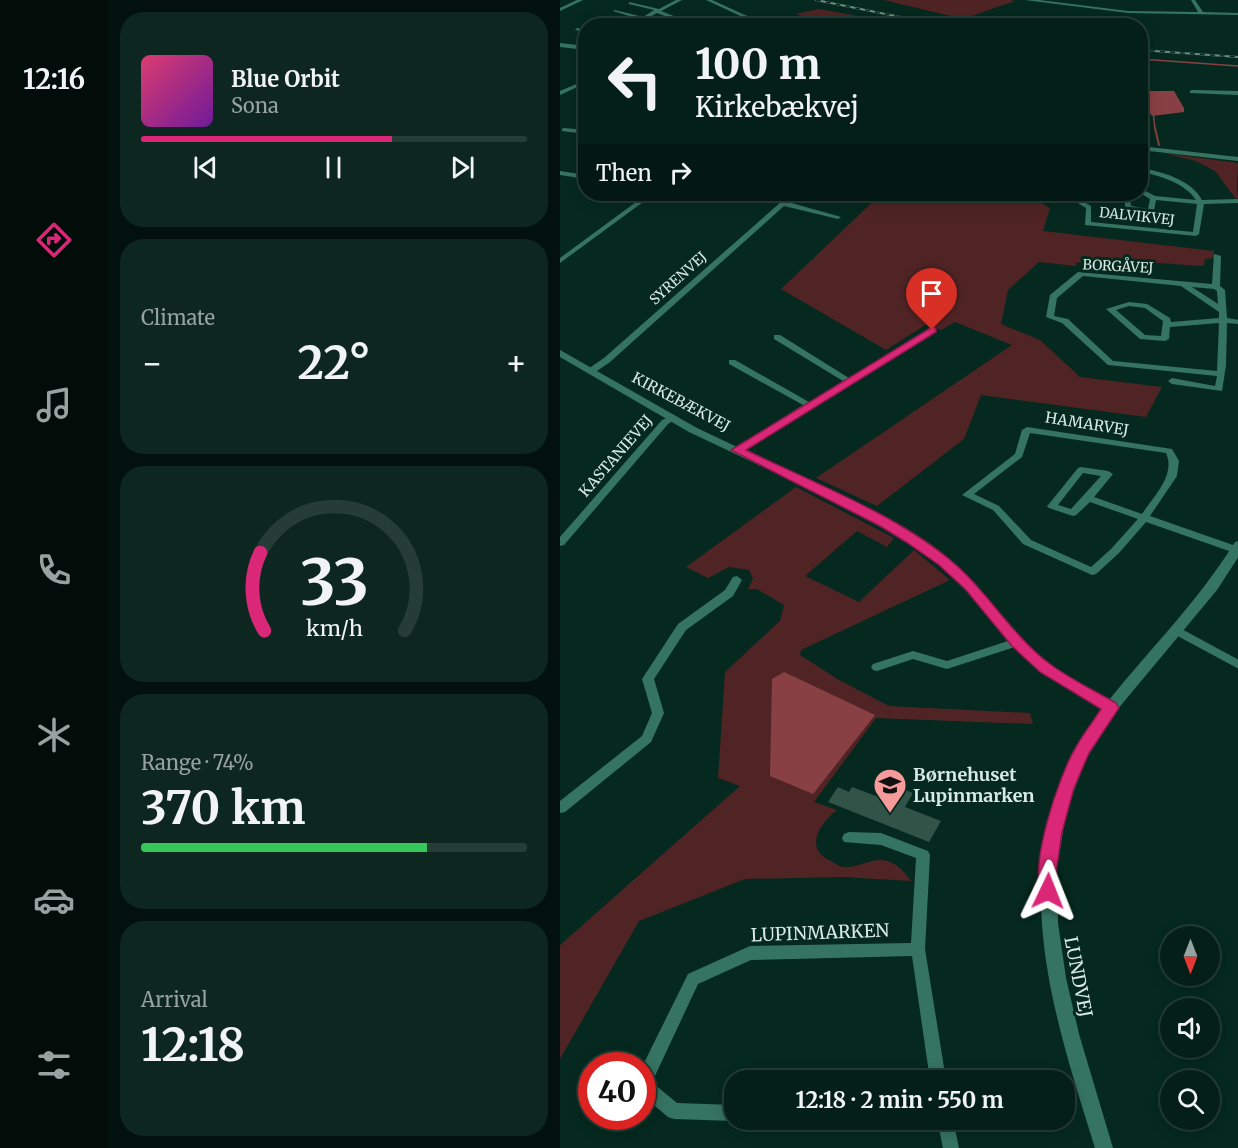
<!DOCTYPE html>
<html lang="en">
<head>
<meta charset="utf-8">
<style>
  body { margin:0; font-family:Merriweather,serif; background:#0d2720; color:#f1f3f6; height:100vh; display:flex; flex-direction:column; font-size:22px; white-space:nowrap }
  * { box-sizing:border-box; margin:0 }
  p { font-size:20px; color:#97a2a1 }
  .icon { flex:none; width:33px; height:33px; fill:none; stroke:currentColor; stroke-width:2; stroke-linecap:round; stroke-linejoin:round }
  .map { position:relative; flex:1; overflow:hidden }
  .drawer { display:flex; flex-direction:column; gap:12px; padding:12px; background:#02110d; width:452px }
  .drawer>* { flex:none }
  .hud { position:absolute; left:18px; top:18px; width:570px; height:183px; border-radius:24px; box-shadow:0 3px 15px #0003,0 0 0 2px #253d36; background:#041f17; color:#f1f3f6; overflow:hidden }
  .needle { width:39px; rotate:180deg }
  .fabs { position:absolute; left:600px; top:926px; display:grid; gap:12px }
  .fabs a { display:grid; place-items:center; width:60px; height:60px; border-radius:50%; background:#041f17; box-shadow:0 3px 15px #0003,0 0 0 2px #253d36; font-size:30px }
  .speed { position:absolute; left:18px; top:1052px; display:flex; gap:12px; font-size:30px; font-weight:700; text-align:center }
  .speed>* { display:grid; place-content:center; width:78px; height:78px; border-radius:50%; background:#041f17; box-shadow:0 3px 15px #0003,0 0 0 2px #253d36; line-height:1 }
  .speed .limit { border:9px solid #d22; background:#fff; color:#111 }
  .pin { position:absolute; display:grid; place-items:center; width:51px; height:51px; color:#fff; margin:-62px -26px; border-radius:50% 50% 50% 0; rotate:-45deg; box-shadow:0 0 6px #0007 }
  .pin .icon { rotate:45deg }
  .me { position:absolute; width:66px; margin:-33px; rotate:2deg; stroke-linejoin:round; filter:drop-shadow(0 0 4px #0008) }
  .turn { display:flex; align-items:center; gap:21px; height:126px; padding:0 18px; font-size:27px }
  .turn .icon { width:78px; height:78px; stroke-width:2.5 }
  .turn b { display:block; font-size:42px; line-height:51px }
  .then { display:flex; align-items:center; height:57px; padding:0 18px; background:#0003; gap:12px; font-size:22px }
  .big { font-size:45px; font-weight:700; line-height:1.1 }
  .drawer .widget { flex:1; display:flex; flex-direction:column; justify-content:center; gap:9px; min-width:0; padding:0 21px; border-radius:24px; background:#0d2720 }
  .drawer .dial { align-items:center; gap:0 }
  .dial svg { height:156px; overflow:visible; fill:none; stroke:#253d36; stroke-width:7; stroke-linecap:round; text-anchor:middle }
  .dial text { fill:#f1f3f6; stroke:none }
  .song { display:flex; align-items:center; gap:18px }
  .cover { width:72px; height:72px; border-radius:9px; background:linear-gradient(135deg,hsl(340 70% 55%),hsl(280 70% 35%)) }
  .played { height:6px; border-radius:3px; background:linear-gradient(90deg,#db2777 65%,#253d36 65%) }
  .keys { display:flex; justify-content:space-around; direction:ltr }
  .heat { display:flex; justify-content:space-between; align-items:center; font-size:33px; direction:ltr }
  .charge { height:9px; border-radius:4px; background:linear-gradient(90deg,#34c759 74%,#253d36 0) }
  .trip { position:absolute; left:164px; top:1070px; width:351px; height:60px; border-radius:24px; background:#041f17; box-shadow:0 3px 15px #0003,0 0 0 2px #253d36; font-weight:700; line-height:60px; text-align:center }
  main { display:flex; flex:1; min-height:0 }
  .tabs { display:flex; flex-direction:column; width:108px; justify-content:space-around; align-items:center; background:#020c09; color:#97a2a1 }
  .tabs .icon { width:42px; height:42px }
  .tabs .active { color:#db2777 }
  .tabs b { font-size:27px; color:#f1f3f6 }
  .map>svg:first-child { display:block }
  .green { fill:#502425 }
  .water { fill:#894044 }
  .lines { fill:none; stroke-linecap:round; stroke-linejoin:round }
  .stream-far1 { stroke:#894044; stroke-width:1.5 }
  .stream { stroke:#894044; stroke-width:2 }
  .building { fill:#325348 }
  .minor { fill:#367462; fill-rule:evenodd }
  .tertiary { fill:#367462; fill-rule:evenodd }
  .rail-casing { stroke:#718c84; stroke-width:2 }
  .rail { stroke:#05291f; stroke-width:1.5; stroke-dasharray:5; stroke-linecap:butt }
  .route { fill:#db2777; stroke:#8e194d; stroke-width:1.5 }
  .labels { text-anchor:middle; stroke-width:6; stroke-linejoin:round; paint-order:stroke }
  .far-street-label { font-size:14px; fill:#d8eae3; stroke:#05291f }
  .street-label { font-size:15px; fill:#d8eae3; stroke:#05291f }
  .near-poi-label { font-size:18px; font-weight:bold; fill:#d8eae3; stroke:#05291f; text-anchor:start }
  .near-street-label { font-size:18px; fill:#d8eae3; stroke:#05291f }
</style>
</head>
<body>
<main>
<nav class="tabs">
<b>12:16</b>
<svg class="icon active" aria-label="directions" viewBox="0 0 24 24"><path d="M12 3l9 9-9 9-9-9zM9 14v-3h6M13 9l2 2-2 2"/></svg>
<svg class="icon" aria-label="music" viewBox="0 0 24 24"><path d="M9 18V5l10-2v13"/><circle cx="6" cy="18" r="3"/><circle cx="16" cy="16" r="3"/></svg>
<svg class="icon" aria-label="phone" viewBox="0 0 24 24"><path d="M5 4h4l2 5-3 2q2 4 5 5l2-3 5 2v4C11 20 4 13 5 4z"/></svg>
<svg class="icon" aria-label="climate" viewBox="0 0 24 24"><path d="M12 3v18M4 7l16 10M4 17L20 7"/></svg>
<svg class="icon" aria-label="car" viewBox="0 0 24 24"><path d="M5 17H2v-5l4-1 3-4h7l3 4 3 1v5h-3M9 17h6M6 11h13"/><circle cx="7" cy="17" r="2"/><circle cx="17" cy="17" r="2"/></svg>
<svg class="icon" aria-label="filters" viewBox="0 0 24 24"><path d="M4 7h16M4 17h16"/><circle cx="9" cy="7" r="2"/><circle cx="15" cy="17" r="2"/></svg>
</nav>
<section class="drawer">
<div class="widget">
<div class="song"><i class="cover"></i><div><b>Blue Orbit</b><p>Sona</p></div></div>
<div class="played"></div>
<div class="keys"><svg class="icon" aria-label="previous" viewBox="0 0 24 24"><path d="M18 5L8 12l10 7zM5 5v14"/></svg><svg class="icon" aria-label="pause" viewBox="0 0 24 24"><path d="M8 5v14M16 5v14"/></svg><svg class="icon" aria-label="next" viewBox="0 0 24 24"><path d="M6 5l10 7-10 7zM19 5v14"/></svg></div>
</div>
<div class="widget"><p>Climate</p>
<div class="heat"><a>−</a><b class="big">22°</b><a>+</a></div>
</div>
<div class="widget dial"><svg viewBox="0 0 100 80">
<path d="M14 69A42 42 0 1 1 86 69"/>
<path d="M14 69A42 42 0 0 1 12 29" stroke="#db2777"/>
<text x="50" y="56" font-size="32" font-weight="700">33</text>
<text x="50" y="72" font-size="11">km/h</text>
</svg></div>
<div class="widget"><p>Range · 74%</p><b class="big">370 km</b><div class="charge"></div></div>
<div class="widget"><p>Arrival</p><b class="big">12:18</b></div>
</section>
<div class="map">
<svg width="679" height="1148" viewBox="0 0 679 1148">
  <rect width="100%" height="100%" fill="#05291f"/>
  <path class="green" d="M324,0H450L455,1L403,19Z
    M259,9L315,19L310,25H265L236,14Z
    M603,153L678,163L677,189L678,198L676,199L655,171L636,161Z
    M321,194H466L490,208L483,231L654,251V258L645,259L644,265L641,266L568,261L566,268L517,262L516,266L479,262L448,290L441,324L480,340L520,377L602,387L586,417L421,395L404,439L317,506L256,478L452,345L395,322L381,330L367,324L326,350L221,289Z
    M236,487L334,538L327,547L297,531L245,576L299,602L354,550L390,580L241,650L240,655L279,680L329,706L470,713L473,724L316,718L254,802L277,810C260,823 243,849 271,861C274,863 280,867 284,867C296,868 309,860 321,860C335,861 343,870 351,881L283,877L185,879L79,921L0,1059V945L180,786L158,778L165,672L220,621L224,605L197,589H188L193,579L189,570L169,567L148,578L126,567Z"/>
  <path class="water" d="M581,91H614L624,108V112L592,116L581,98Z
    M224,672L315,715L253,794L210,776L212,679Z"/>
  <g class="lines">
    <path class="stream-far1" d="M580,59L679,66
      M593,111L595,129"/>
    <path class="stream" d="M595,128L599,145"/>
  </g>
  <path class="building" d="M278,787L289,792L292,787L329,801L337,787L353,793L345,807L381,821L369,842L268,802Z"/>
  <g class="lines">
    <path class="minor" d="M17,0H23L0,11V8Z
      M116,0H122L101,11L139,26H131L97,13L73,26H66L79,19L53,11L55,10L83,17L94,10L69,4V2L99,9Z
      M146,0H152L209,26H202Z
      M465,0H479L568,11L638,12L631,0H635L643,12L679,13V15L568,13Z
      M35,18L58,25V26H50L33,20Z
      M17,28L26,29V32L15,30Z
      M26,80V83L0,95V91Z
      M632,90L679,91V95L630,93V91Z
      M4,128L26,130V134L2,131V129Z
      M580,168C601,171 632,180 642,200L679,199V203L644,204L639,234L636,236L525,225L526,208L503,194H510L531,206V222L633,232L637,204L596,200L594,211L591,213L565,209V201L553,195L552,194H559L570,199L571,206L588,209L590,199L580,193V188L595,196L636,200C625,183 599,175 580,172Z
      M0,171L26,175V179L0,175Z
      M87,194H94L0,263V258Z
      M230,194H236L228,202L281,217L278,219L224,206L50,362L34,373H28V369L44,358Z
      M654,254L661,256L660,286L665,290L667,318L679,320V324L667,323L666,365L662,391L612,384L608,381L612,378L655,386L657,376L548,365L502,323L486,317L490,295L518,272L652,284ZM523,276L621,286L659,312V318L611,322L610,318L587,304L569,302L546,309L580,339L605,341L609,339L610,327L659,323L657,371L553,361L508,319L494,316L497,298ZM632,287L654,289L657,291L658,304ZM569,306L585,308L603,321L601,336L585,335L556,310Z
      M369,328H375L376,330L180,452H174L172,450L243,405L169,364V360H175L249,402L283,381L214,339V335H220L289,378Z
      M112,416L116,419L108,424L4,545L0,546V537L102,420Z
      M467,427L612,449L619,461L617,476L590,516L679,547V553L672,552L586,522L559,553L536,574L532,575L463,544L433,510L402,495L455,454L462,430ZM470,433L606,453C616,475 594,496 582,514L534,497L553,474L548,471L521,467L518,468L489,504L487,506L489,508L513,516L516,515L530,502L578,519L551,549L531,567L471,540L439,506L414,494L462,457ZM523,473L541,476L511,509L498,505Z
      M177,576L182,580L173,596L126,630L94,679L104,713L91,742L5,812L0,813V801L82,736L92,713L82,679L84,676L118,624L165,590L173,577Z
      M616,626L679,660V669L612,633L610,630L612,627Z
      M457,638L461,639L463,642L461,645L387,669L353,659L317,671L313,670L311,667L313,664L353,651L387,661Z
      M289,832L321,833L368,851L370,855L365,949L386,1080H370L352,956L191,960L138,984L94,1078V1084L117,1103L174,1105V1119H179L174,1121L114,1119L108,1117L82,1095V1067L128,974L190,946L351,943L356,858L321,845L284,842L282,838L284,834Z
      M377,1119H393L399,1148H383Z"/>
    <path class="tertiary" d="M0,43L26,46V50L0,47Z
      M580,146L679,157V161L580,150Z
      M0,350L137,428L245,479L355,535L387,559L415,584L462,639L490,665L549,700C592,647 639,600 675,542L679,541V556L657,590L557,710L525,761L506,813L497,868L498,923L506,978L519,1034L553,1148H535C502,1041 462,926 491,814C501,775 522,742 543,709L480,671L452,645L407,590L379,565L347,541L237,483L129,432L0,357Z"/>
    <g class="rail-casing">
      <path id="rail" d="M256,0L385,26
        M580,50L679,57"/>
    </g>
    <use href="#rail" class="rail"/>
  </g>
  <path class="route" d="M372,327L376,328V332L186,450C250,481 335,514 389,559C427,590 451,635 490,664C510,679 535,691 556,703L559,708L529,753L514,788L502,832L496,873L497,891L494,897L488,899L482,897C468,867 499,775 516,747C523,734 533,722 541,709L480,672L452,646L406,590L379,565L346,542L320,526L171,450Z"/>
  <defs>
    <g id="school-pin" transform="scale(1.725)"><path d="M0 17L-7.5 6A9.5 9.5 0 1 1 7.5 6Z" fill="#f59b9c" stroke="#05291f"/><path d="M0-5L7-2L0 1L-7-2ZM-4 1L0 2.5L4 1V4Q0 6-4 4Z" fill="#111"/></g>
  </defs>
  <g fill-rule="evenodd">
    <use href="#school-pin" x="330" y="785"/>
  </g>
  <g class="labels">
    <g class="far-street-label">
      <text transform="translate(577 216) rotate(6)" y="5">DALVIKVEJ</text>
      <text transform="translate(558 266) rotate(3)" y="5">BORGÅVEJ</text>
      <text transform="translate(118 278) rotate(-42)" y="5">SYRENVEJ</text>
    </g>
    <g class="street-label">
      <text transform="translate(121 402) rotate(28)" y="5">KIRKEBÆKVEJ</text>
      <text transform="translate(527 424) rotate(9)" y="5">HAMARVEJ</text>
      <text transform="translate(56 456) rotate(-49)" y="5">KASTANIEVEJ</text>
    </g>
    <g class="near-poi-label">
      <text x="353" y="781">Børnehuset<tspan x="353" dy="21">Lupinmarken</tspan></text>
    </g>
    <g class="near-street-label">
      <text transform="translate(260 933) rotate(-2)" y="6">LUPINMARKEN</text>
      <text transform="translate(518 977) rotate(79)" y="6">LUNDVEJ</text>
    </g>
  </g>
</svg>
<div class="fabs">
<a><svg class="needle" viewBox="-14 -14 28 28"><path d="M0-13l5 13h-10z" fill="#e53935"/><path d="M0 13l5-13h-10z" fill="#97a2a1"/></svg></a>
<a><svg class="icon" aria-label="sound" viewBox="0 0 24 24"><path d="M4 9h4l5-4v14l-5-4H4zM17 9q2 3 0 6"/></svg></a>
<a><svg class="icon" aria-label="search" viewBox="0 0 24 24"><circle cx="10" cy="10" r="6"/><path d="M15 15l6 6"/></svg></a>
</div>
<div class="speed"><div class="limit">40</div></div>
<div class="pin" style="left:372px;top:330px;background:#d93025"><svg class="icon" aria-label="arrive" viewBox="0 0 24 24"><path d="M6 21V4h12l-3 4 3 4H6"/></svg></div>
<svg class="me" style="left:488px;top:891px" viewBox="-20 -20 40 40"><path d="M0-17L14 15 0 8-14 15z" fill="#db2777" stroke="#fff" stroke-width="4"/></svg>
<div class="trip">12:18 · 2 min · 550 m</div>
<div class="hud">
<div class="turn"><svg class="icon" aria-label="left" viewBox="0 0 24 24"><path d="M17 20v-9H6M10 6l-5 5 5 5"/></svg><div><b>100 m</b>Kirkebækvej</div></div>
<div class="then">Then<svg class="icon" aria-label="right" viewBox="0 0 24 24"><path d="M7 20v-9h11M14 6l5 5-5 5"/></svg></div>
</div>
</div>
</main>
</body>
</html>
